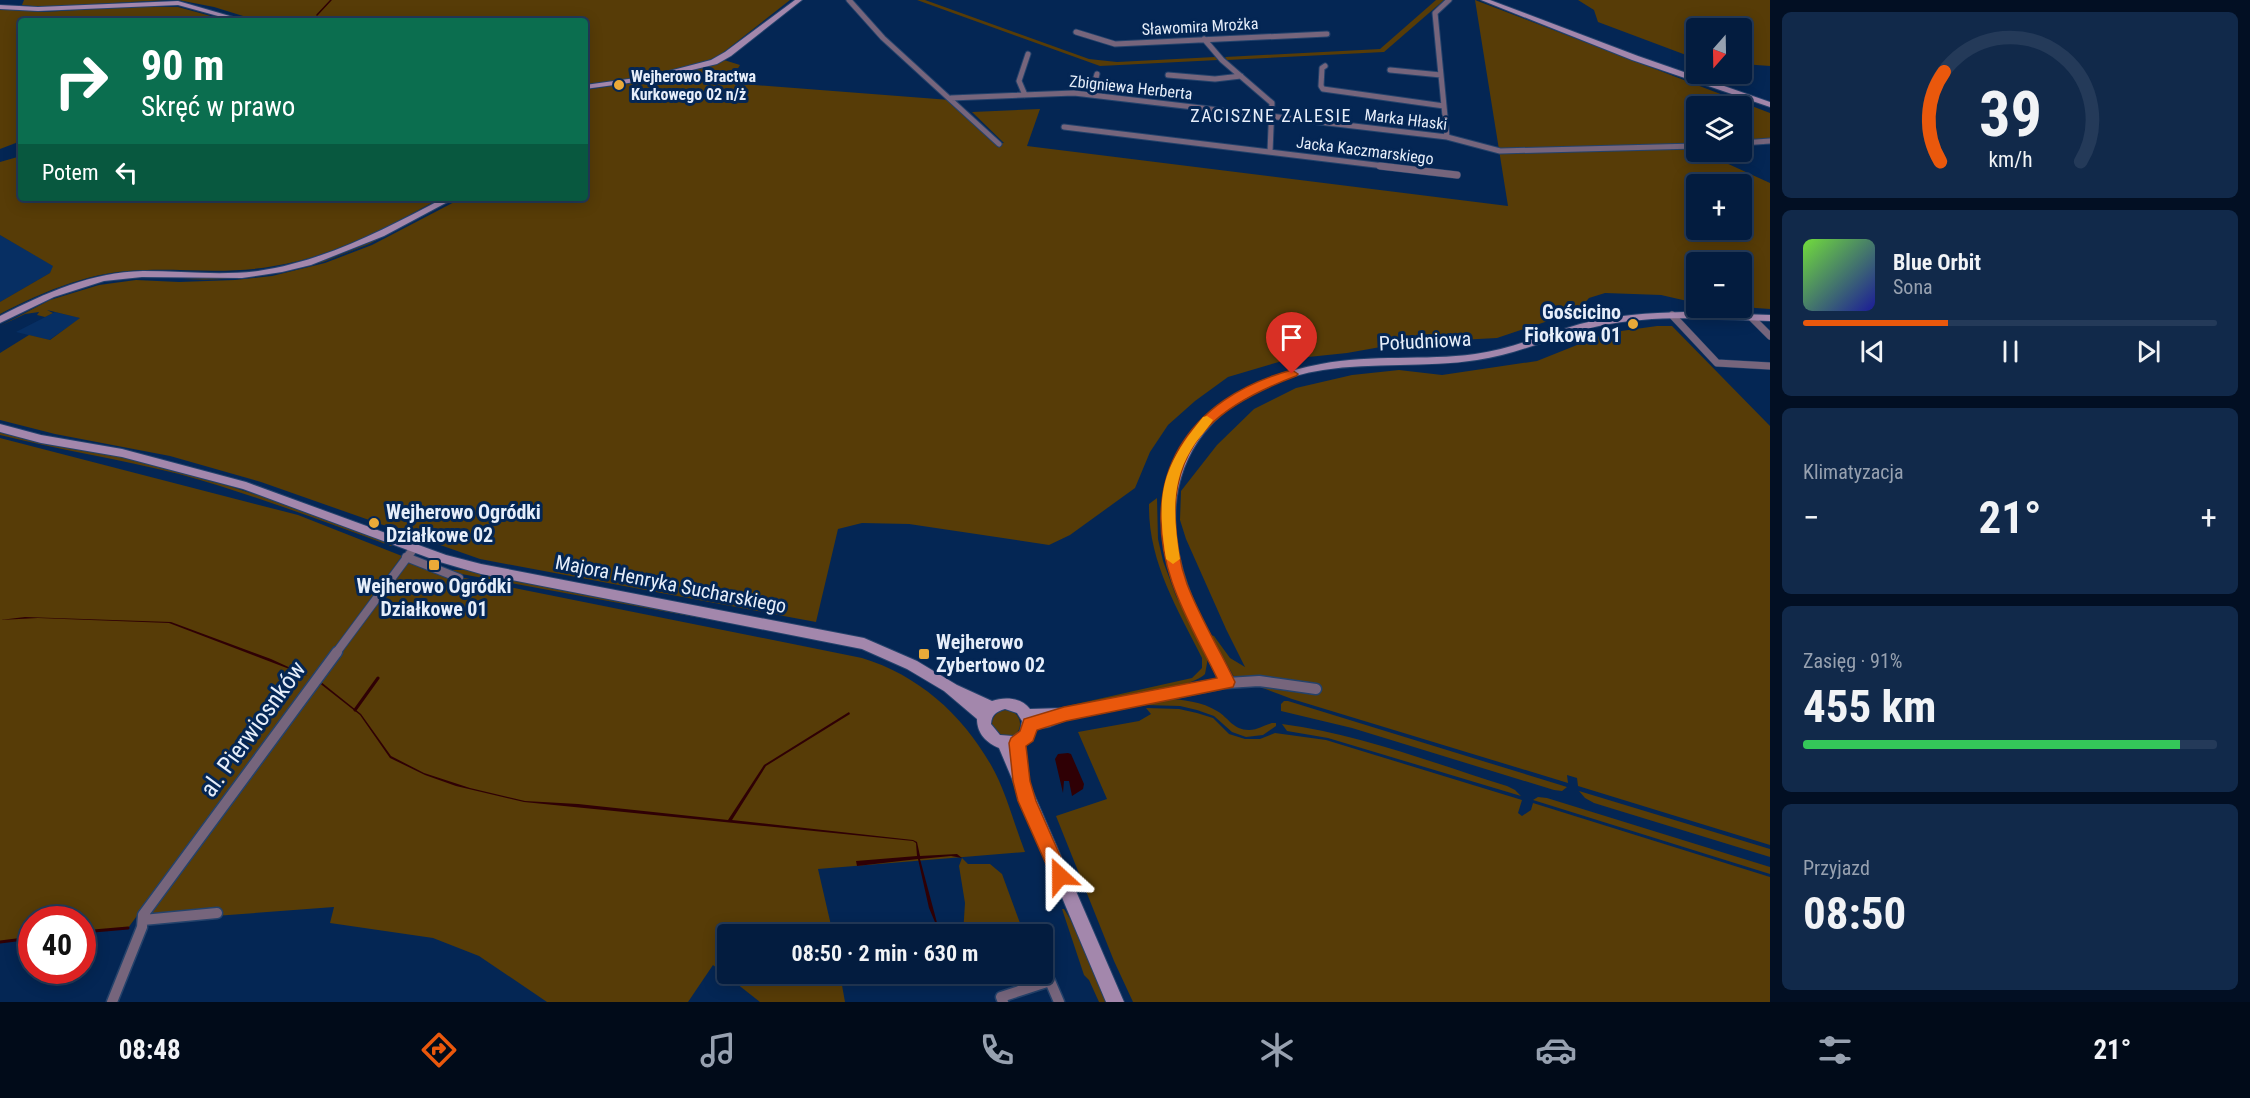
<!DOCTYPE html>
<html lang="pl">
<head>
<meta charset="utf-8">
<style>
  body { margin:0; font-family:"Roboto Condensed",sans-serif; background:#11294a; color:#f1f3f6; height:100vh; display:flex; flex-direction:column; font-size:22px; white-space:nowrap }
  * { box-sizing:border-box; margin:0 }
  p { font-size:20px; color:#97a1b0 }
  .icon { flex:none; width:33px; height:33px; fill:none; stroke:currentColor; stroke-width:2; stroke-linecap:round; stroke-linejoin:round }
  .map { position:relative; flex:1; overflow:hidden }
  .panel { display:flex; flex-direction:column; gap:12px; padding:12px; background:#020f23; width:480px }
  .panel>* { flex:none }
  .top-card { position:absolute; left:18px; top:18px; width:570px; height:183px; border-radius:6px; box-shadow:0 3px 15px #0003,0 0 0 2px #243a59; background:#0b6e4f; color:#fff; overflow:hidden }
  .needle { width:39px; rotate:200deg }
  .buttons { position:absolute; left:1686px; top:18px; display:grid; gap:12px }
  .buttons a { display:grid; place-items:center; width:66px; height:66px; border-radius:6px; background:#031c3f; box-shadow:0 3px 15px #0003,0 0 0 2px #243a59; font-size:30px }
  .speed { position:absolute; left:18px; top:906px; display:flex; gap:12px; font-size:30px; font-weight:700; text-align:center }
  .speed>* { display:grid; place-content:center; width:78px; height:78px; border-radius:50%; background:#031c3f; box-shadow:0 3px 15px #0003,0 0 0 2px #243a59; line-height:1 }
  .speed .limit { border:9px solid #d22; background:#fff; color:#111 }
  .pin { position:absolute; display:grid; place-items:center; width:51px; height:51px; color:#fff; margin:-62px -26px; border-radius:50% 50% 50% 0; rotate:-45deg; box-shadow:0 0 6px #0007 }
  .pin .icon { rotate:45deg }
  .me { position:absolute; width:66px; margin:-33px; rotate:336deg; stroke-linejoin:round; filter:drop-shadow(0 0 4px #0008) }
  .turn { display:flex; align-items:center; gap:21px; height:126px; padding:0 24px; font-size:27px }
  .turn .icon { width:78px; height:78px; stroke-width:2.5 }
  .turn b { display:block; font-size:42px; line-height:51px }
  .then { display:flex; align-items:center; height:57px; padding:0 24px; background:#0003; gap:12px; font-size:22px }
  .big { font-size:45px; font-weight:700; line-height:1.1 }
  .panel .card { flex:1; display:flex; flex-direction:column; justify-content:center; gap:9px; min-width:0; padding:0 21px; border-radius:9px; background:#11294a }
  .panel .dial { align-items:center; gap:0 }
  .dial svg { height:156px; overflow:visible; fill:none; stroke:#243a59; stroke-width:7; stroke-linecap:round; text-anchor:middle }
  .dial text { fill:#f1f3f6; stroke:none }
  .song { display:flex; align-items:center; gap:18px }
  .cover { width:72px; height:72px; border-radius:9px; background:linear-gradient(135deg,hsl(100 70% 55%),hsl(240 70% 35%)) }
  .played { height:6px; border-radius:3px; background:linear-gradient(90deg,#ea580c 35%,#243a59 35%) }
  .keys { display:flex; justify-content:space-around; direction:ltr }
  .heat { display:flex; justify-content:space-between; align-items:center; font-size:33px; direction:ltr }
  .charge { height:9px; border-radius:4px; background:linear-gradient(90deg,#34c759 91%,#243a59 0) }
  .trip { position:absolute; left:717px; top:924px; width:336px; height:60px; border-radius:6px; background:#031c3f; box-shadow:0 3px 15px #0003,0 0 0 2px #243a59; font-weight:700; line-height:60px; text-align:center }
  .menu { display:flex; height:96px; justify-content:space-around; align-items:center; background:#010b19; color:#97a1b0 }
  .menu .icon { width:42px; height:42px }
  .menu .selected { color:#ea580c }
  .menu b { font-size:27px; color:#f1f3f6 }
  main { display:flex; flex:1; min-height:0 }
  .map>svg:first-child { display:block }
  .built { fill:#072f63 }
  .green { fill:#573c07; fill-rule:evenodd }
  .water { fill:#2f0005 }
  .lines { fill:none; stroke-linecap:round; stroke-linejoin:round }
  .stream-far1 { stroke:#2f0005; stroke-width:1.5 }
  .stream { stroke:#2f0005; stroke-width:3 }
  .street-far3-casing { stroke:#24426b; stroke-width:7 }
  .street-far2-casing { stroke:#24426b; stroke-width:8 }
  .street-far1-casing { stroke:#24426b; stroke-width:10 }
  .street-casing { stroke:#24426b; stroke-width:13 }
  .secondary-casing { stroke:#24426b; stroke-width:2 }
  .street-far3 { stroke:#76657c; stroke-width:5 }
  .street-far2 { stroke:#76657c; stroke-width:7 }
  .street-far1 { stroke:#76657c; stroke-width:8 }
  .street { stroke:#76657c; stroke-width:10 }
  .secondary { fill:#a387ac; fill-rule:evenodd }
  .route { fill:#ea580c; stroke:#983908; stroke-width:1.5 }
  .slow { fill:#f59e0b }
  .poi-dot { fill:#eaaa38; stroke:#042654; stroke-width:2 }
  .labels { text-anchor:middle; stroke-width:6; stroke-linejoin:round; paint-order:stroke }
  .far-street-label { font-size:16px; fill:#e6eefa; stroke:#042654 }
  .far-poi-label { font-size:16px; font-weight:bold; fill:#e6eefa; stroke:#042654; text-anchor:start }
  .far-neighbourhood-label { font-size:18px; letter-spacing:1.5px; fill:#e6eefa; stroke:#042654 }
  .poi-label { font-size:20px; font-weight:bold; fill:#e6eefa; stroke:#042654; text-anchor:start }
  .street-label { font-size:20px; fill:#e6eefa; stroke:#042654 }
  .near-street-label { font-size:24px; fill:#e6eefa; stroke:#042654 }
</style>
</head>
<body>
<main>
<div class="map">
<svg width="1770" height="1002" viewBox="0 0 1770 1002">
  <rect width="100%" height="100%" fill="#042654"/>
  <path class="built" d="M0,235L54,266L50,273L0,302Z
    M55,312L81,318L49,340L16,332Z"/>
  <path class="green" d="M24,0H167L42,7L22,5Z
    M178,0H790L720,55C680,74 630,81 586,84L585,21H259L214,7Z
    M917,0H925L1089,59L1117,62L1215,57L1218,60L1100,66Z
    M1436,0H1444L1384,52L1227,60L1225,57L1380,49Z
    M1475,0L1770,113V139L1742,141V106H1696V144L1688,145L1696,149V152H1702L1770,183V309L1742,307V262H1696V303L1661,295L1605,293L1589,298L1582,306L1566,315L1497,338L1403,343L1347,353L1289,359L1228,377L1195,401L1168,425L1150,452L1135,488L1070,535L1049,545L909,524L862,523L838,529L816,622L480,559L261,482L170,456L55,434L0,420V353L29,335L50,340L80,318L47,310L53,313L45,317L37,315L39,312L25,314L0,326L50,300L99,285L136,280L179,282L235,280L272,276L325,263L372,245L462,198H585V90L663,78L724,60L740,65L729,83L950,100L994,143H1004L972,112L1040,109L1027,146L1508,206ZM1696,184H1742V230H1696Z
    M1578,0H1770V66L1742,64V28H1696V57L1686,55L1598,22L1594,10Z
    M125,7H178L229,21H21V141L0,149V9L44,12Z
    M21,156V198H441C387,227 335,256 274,266C231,274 189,269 147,270C94,270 46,290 0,314V302L50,273L53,266L0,235V162Z
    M455,199C358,251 296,284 182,279L254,276L323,262L369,244Z
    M1657,326H1672L1770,426V845L1578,786L1577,778L1567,775L1568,783L1292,699L1234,677L1211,635L1214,636L1230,658L1245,667L1226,629L1186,539L1180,520L1181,491L1217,445L1254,409L1296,388L1352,375L1399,370L1442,375L1537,361L1607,333Z
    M0,432L123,457L216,482L279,502L393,544L391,546C320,520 251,494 179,474C120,459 59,450 0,435Z
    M0,438L298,515L402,556L128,928L83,932L82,920H32L31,938L0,942Z
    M1157,498L1158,539L1163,561L1176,596L1208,658L1205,674C1191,690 1079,707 1049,710L1192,678L1202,668V658C1177,608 1148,561 1149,504Z
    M407,561L460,577L862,658C918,675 962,714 991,765C1006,791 1014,824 1025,852L818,869L833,934H728V974H840L845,1002H760L713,965L688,1002H547L479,956L433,938L330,923L334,907L215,916L148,915Z
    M451,570H469L841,644L456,573Z
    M1165,699C1182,699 1203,702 1217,711C1229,718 1233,730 1249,730C1258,730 1264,725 1272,723H1276V726L1263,735L1246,737L1232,732L1214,716L1197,710L1180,706L1145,705Z
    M1284,701H1288L1567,787L1562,791L1554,790L1352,728L1281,711V704Z
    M1146,708L1179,709L1197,713L1213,718L1229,734L1245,739H1260L1275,733L1326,740L1522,800L1518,813L1522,816L1531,810L1533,803L1770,877V1002H1133L1114,961L1056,816L1107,799L1078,732L1139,721L1151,714Z
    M992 724a14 14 0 1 1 28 0a14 14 0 1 1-28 0Z
    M1282,724C1359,734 1433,763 1507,786L1515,790L1521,796L1328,738L1287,731Z
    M1579,791L1770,849V857L1594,803L1585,798Z
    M1538,797L1547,798L1770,867V874L1533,800Z
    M962,858L968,864H990L1002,874L1024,934H963L965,903L959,866Z
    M1062,909H1064L1078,932L1108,1002H1099L1089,980L1084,975Z"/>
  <path class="water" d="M25,617L171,622L271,659L321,682L361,714L391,756L424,773L470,788L525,801L578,804L728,820L764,765L849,712L850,714L766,766L732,820L913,840L917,842L920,856L957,854L962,858L951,856L920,859L940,934L929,908L918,859L857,866L856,861L917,856L916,843L913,841L524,802L456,786L425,775L390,758L360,715L313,678L169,623L38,618L0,620Z
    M1068,753L1071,754L1084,784L1083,789L1072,796L1069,781H1064L1063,793L1055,759L1058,754Z"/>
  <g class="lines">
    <path class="stream-far1" d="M317,15L331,0"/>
    <path class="stream" d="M355,710L378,678
      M82,932L128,928
      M0,942L32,938"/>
    <g class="street-far3-casing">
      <path id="street-far3" d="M849,0L883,38L999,144
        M1076,32L1115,44L1327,34
        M1204,39L1222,60L1272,103L1270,152
        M1325,66L1322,68L1321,86L1323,89L1444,106
        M1390,70L1441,75
        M1168,75L1215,79L1241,76
        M1025,95L1019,81L1028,54
        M1091,95L1097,74
        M951,98L1074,93L1447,137L1500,151L1696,146
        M1064,127L1392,167
        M1447,137L1435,13L1449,0
        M1742,143L1770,141"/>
    </g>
    <g class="street-far2-casing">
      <path id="street-far2" d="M1380,166L1457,175
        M1672,315L1717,363L1770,366
        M1751,317L1770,336"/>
    </g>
    <g class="street-far1-casing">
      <path id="street-far1" d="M406,557L459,578
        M336,653L414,548"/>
    </g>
    <g class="street-casing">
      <path id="street" d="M1227,683L1259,681L1316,689
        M143,920L217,913
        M112,1002L142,927L143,915L337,652
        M1003,1002L1001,997L1050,981L1059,1002"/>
    </g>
    <g class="secondary-casing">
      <path id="secondary" d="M795,0H802L731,56L717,64L650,80L585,89V85L650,76L711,60L725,52Z
        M1481,0H1490L1638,56L1770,102V107L1632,60Z
        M178,1L247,21H236L178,5L38,11L0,9V5L38,7Z
        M444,198H455L384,236L311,265L282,272L242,278L142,277L104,281L54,297L0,323V316C45,293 92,272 143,271C181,271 219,276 258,271C325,261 385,229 444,198Z
        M1684,312L1770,315V321C1713,319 1655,314 1599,326C1557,335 1519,354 1477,360C1426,368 1374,362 1323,370C1221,386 1155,458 1181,563C1191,606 1216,644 1234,683L1232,687L1066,720L1049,727L1035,729L1032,739L1025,745L1028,774L1027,778L1124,1002H1106L999,748C987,743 977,734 977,719L944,691L907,669L862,649L481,574L440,562L243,489L122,457L41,443L0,432V424L41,435L122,449L246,482L446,555L481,564L864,638L917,661L957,685L992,701C1004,697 1021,697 1030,709L1064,708L1218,679C1201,641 1177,603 1168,562C1143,449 1216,383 1321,364C1372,354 1424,361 1475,354C1511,349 1545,334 1580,324C1614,315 1649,313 1684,312ZM1005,709L1017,713L1022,721L1020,732L1013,736L1000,735L991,724C992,714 996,712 1005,709Z"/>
    </g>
    <use href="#street-far3" class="street-far3"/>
    <use href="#street-far2" class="street-far2"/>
    <use href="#street-far1" class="street-far1"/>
    <use href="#street" class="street"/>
    <use href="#secondary" class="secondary"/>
  </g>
  <path class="route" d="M1292,370L1298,374L1296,376C1227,402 1174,436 1175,517C1176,539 1179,562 1187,584C1200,618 1220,650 1235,682L1233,687L1066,721L1037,730L1033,741L1026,746L1030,781L1036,801L1069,876L1067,882L1060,885L1054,882L1018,801L1013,781L1009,743L1011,738L1020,731L1024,719L1064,707L1217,678C1202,647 1183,615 1172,582C1137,478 1187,398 1292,370Z"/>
  <path class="slow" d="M1207,416L1213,420C1207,430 1197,439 1191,450C1170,484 1174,521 1180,559L1173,564L1166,559C1156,493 1161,469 1203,417Z"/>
  <g class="poi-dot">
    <circle cx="619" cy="85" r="6"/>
    <circle cx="1633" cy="324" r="6"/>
    <circle cx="374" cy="523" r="6"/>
    <rect x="428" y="559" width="12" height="12" rx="3"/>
    <rect x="918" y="648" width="12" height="12" rx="3"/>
  </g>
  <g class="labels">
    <g class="far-street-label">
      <text transform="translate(1200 26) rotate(-3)" y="6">Sławomira Mrożka</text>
      <text transform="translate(1131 87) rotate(6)" y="6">Zbigniewa Herberta</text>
      <text transform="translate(1406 119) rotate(7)" y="6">Marka Hłaski</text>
      <text transform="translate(1365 150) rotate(7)" y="6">Jacka Kaczmarskiego</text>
    </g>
    <g class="far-poi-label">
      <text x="631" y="82">Wejherowo Bractwa<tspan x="631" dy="18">Kurkowego 02 n/ż</tspan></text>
    </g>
    <g class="far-neighbourhood-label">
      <text x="1271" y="122">ZACISZNE ZALESIE</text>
    </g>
    <g class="poi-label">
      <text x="1621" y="319" text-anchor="end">Gościcino<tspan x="1621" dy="23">Fiołkowa 01</tspan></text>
      <text x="386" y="519">Wejherowo Ogródki<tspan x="386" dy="23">Działkowe 02</tspan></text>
      <text x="434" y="593" text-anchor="middle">Wejherowo Ogródki<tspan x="434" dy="23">Działkowe 01</tspan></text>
      <text x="936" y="649">Wejherowo<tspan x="936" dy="23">Zybertowo 02</tspan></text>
    </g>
    <g class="street-label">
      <text transform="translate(1425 341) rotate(-3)" y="7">Południowa</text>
      <text transform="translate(671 584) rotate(11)" y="7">Majora Henryka Sucharskiego</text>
    </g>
    <g class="near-street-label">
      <text transform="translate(253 729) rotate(-54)" y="8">al. Pierwiosnków</text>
    </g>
  </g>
</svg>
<div class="buttons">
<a><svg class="needle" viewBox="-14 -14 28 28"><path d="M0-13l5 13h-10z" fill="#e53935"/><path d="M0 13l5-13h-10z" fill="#97a1b0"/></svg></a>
<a><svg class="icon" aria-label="layers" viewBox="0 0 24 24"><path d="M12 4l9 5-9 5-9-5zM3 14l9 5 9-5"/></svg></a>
<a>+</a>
<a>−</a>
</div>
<div class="speed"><div class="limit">40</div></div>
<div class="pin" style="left:1292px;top:374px;background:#d93025"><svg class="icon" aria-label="arrive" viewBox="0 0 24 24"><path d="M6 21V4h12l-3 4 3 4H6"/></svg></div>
<svg class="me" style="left:1060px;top:876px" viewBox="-20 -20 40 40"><path d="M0-17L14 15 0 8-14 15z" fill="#ea580c" stroke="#fff" stroke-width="4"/></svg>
<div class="trip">08:50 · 2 min · 630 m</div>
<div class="top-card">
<div class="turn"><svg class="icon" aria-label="right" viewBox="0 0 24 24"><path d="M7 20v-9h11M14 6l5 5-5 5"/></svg><div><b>90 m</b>Skręć w prawo</div></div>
<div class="then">Potem<svg class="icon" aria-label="left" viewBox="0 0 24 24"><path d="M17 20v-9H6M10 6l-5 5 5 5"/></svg></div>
</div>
</div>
<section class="panel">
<div class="card dial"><svg viewBox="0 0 100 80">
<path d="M14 69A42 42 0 1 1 86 69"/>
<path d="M14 69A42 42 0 0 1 16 23" stroke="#ea580c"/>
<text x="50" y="56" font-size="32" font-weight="700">39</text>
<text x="50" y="72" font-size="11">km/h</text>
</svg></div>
<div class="card">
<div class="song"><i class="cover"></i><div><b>Blue Orbit</b><p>Sona</p></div></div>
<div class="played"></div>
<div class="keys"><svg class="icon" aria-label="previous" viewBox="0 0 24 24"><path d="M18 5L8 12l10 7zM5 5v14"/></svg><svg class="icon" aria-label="pause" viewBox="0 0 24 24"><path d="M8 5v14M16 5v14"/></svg><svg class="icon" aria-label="next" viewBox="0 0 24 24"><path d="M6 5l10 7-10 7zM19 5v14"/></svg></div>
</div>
<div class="card"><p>Klimatyzacja</p>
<div class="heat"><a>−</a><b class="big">21°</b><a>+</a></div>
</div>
<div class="card"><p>Zasięg · 91%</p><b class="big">455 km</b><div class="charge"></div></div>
<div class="card"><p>Przyjazd</p><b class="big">08:50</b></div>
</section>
</main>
<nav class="menu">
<b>08:48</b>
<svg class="icon selected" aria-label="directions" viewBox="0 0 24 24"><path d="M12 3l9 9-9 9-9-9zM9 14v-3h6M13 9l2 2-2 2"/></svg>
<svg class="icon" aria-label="music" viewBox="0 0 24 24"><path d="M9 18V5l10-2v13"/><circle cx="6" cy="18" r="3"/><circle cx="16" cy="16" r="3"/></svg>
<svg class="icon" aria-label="phone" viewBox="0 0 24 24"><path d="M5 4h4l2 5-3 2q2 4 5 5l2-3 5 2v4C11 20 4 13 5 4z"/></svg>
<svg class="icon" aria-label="climate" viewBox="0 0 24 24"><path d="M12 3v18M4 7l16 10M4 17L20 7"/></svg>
<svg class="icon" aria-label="car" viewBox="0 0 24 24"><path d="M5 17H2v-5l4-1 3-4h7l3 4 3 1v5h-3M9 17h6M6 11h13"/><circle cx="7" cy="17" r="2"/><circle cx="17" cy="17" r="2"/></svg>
<svg class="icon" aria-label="filters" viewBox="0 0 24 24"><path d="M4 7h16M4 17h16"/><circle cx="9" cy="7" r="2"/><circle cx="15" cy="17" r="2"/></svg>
<b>21°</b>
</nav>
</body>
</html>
